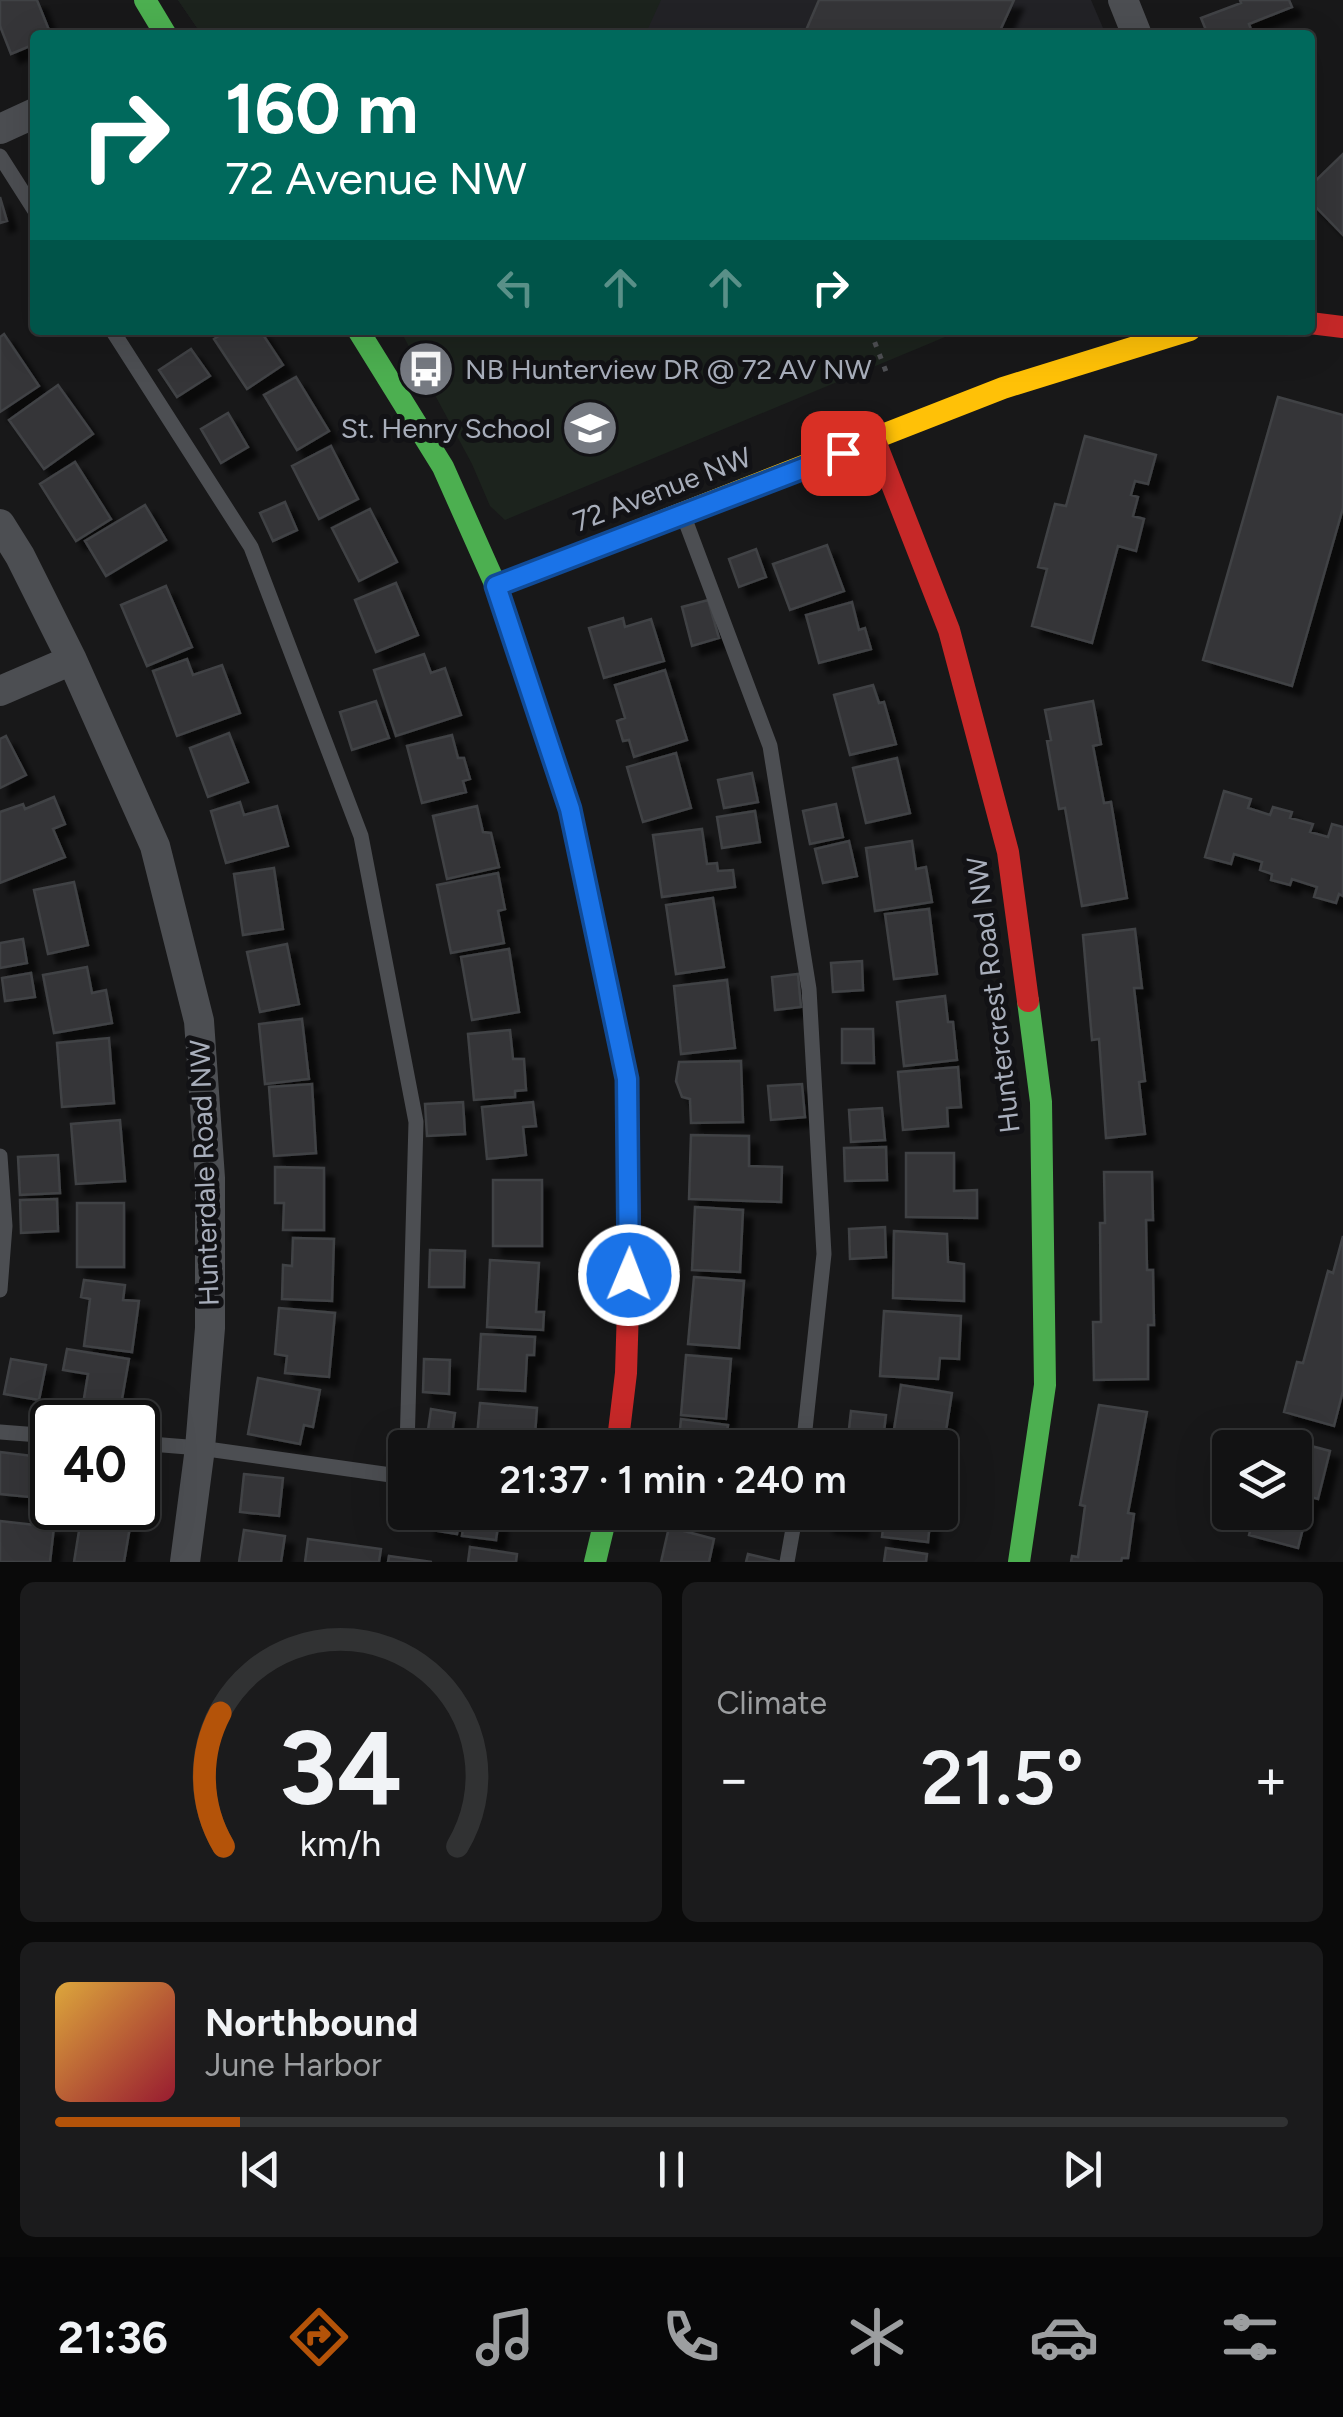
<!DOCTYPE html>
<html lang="en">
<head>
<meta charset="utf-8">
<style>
  body { margin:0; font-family:Figtree,sans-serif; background:#1b1b1c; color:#f1f3f6; height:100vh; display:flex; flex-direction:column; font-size:38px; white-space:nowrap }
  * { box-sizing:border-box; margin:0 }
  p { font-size:32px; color:#9c9ea0 }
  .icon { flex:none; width:55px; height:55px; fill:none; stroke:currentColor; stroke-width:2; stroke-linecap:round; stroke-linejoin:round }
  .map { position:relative; height:1562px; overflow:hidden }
  .details { display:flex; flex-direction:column; gap:20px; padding:20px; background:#0a0a0a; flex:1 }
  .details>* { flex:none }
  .guide { position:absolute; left:30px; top:30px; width:1285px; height:305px; border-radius:10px; box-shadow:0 10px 40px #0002,0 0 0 2px #313233; background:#00695c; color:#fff; overflow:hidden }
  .controls { position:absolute; left:1212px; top:1430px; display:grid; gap:20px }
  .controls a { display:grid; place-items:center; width:100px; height:100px; border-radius:10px; background:#121213; box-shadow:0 10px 40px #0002,0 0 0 2px #313233; font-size:50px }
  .speed { position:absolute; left:30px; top:1400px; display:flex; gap:20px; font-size:50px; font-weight:700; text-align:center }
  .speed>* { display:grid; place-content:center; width:130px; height:130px; border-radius:50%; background:#121213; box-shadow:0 10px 40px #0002,0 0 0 2px #313233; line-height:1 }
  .speed .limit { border:5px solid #111; border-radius:15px; background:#fff; color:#111 }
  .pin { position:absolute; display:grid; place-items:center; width:85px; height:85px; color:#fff; margin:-42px; border-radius:20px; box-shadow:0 5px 15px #0006 }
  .me { position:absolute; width:110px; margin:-55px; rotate:1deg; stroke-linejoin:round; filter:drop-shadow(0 0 8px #0008) }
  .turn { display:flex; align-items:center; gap:35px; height:210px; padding:0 30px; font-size:45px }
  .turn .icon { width:130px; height:130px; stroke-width:2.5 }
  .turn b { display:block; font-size:70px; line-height:85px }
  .lanes { display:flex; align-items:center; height:95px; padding:0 30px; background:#0003; justify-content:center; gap:50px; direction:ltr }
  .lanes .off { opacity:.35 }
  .big { font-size:75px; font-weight:600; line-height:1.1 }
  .details .card { flex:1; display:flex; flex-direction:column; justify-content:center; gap:15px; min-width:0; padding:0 35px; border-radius:15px; background:#1b1b1c }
  .details .dial { align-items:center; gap:0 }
  .dial svg { height:260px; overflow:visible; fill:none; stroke:#313233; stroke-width:7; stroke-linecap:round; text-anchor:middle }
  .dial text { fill:#f1f3f6; stroke:none }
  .song { display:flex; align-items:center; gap:30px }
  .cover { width:120px; height:120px; border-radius:15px; background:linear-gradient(135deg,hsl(40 70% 55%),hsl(350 70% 35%)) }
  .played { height:10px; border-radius:5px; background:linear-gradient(90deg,#b45309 15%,#313233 15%) }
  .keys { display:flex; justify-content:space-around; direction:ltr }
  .heat { display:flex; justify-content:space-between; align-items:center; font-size:55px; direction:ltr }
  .details .tiles { flex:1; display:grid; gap:20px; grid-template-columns:1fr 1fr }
  .card:last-child { grid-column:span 2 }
  .trip { position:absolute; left:388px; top:1430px; width:570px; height:100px; border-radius:10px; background:#121213; box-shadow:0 10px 40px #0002,0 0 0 2px #313233; font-weight:600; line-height:100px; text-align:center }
  .tabs { display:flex; height:160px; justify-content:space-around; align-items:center; background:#070708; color:#9c9ea0 }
  .tabs .icon { width:70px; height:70px }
  .tabs .active { color:#b45309 }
  .tabs b { font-size:45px; color:#f1f3f6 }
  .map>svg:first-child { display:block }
  .built { fill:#222226 }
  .green { fill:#1c231d }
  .building { fill:#353639; stroke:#414245; stroke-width:2.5; filter:url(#shadow) }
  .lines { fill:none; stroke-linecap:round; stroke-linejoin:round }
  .path { stroke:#4e4f53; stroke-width:5; stroke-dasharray:5 8; stroke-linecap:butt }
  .lane { stroke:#4c4e52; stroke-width:15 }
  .street { stroke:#4c4e52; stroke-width:30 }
  .fast { stroke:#4caf50; stroke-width:22 }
  .slow { stroke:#ffc107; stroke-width:22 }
  .jam { stroke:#c62828; stroke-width:22 }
  .route-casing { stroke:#114b97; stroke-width:25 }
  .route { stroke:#1a73e8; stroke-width:18 }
  .labels { text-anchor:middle; stroke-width:10; stroke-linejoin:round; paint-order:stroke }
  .poi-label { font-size:28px; fill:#a8aebb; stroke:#121215; text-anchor:start }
  .street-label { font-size:28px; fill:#a8aebb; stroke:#121215 }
</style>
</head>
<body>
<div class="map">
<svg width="1343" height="1562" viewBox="0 0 1343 1562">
  <defs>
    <filter id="shadow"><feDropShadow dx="9" dy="9" stdDeviation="2.5" flood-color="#0009"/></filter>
  </defs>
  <rect width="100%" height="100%" fill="#181819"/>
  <path class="built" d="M178,0H1091L1106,35H202Z"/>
  <path class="green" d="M178,0H661L645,35H202Z
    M400,330H962L505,520L490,506L472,464Z"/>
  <path class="building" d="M0,0H37L51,35H35V44L11,54L0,26Z
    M819,0H1014L998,35H804Z
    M1240,0H1289L1292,7L1249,24L1253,35H1208L1201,18L1241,3Z
    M1343,154V235L1310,201V186Z
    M0,197L7,221L0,223Z
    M227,330H260L283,365L247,389L214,339Z
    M4,334L39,386L0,412V337Z
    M191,349L210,376L177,397L159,370Z
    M296,377L329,431L297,450L264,395Z
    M58,385L93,434L44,469L9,420Z
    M1278,397L1343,415V508L1292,686L1203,660Z
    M228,413L248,447L221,463L201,429Z
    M1085,436L1156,455L1148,484L1135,481L1131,495L1138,497L1133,516L1144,519L1136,551L1118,546L1092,643L1032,626L1047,569L1038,567L1055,504L1066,506Z
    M331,446L358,499L319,519L292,466Z
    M75,462L111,519L76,541L40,484Z
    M285,502L297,530L273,541L260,513Z
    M145,505L166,540L106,576L85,541Z
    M370,509L397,562L359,581L332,528Z
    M827,545L844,591L790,610L773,564Z
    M756,549L766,577L739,587L729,559Z
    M396,583L418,635L376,652L355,600Z
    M166,586L192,647L147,666L121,605Z
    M708,600L719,638L692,646L682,607Z
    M852,602L859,630L865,628L871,649L819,663L806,615Z
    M623,618L625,627L651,619L664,661L604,678L589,628Z
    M424,654L431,673L445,668L461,715L396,736L374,670Z
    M187,659L193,675L222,665L240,713L177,736L153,671Z
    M665,670L687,740L634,757L629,740L623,741L617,721L625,718L615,685Z
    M873,685L879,703L884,702L896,744L850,755L834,695Z
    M376,701L389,738L352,750L340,712Z
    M1093,701L1101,744L1093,746L1104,803L1111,802L1127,898L1082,906L1065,808L1059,809L1047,741L1051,740L1045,710Z
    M229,733L248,782L208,797L190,748Z
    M452,735L458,758H464L470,779L463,781L466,792L422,803L407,746Z
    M6,736L26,775L0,788V739Z
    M676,753L691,808L643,822L627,767Z
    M897,758L910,813L866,823L853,768Z
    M752,773L758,802L724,808L718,780Z
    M1224,791L1251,799L1248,808L1270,815L1273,807L1292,812L1290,818L1313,824L1310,832L1328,837L1332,824L1343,827V896L1339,894L1336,903L1314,897L1317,887L1292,879L1290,885L1271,880L1272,874L1260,870L1262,862L1234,854L1231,864L1205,857Z
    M54,797L65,824L53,829L65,857L0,883V812L23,804L25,809Z
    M240,802L244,815L277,806L288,846L226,863L211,811Z
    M836,804L843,837L810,844L803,811Z
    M477,806L483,832L491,833L499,867L447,879L433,816Z
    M755,811L760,842L722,848L717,817Z
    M702,829L707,864L717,863L718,871L733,870L735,887L662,897L653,835Z
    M849,841L857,876L823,883L815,849Z
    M912,841L916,869L926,867L932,902L875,911L866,848Z
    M274,868L283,929L243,935L234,874Z
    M498,873L505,909L498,911L504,943L451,953L437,885Z
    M74,882L88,945L48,954L34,890Z
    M713,898L724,967L676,974L666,905Z
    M929,909L937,974L894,979L885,914Z
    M1135,929L1142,988H1134L1145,1081L1139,1082L1145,1134L1106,1138L1099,1039L1092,1040L1083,935Z
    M23,939L27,963L0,968V943Z
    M287,944L299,1004L260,1012L247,952Z
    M509,949L519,1012L472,1020L461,957Z
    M862,961L863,990L833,992L831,963Z
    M87,967L92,993L106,990L112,1023L54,1033L43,975Z
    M31,973L35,997L5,1001L2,978Z
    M798,974L801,1007L775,1010L772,977Z
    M727,980L735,1048L681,1054L674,986Z
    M945,996L948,1022H953L957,1060L904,1066L897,1002Z
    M302,1019L309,1079L265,1084L259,1024Z
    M842,1029H873L874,1063H842Z
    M510,1030L513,1059H524L526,1090L515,1091V1097L474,1100L468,1034Z
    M109,1038L114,1103L62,1107L57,1043Z
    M741,1061L743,1122L691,1123L690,1099L682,1097L676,1081L679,1062Z
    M958,1067L961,1107L947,1108L948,1126L903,1130L898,1072Z
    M312,1084L316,1153L274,1156L269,1087Z
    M802,1084L805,1117L771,1120L768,1086Z
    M463,1102L465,1134L427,1136L425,1104Z
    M533,1102L536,1126L523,1127L526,1155L487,1159L482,1107Z
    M882,1108L885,1140L851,1142L849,1110Z
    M120,1120L125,1181L76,1184L71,1124Z
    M691,1135L749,1136V1166L782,1167L781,1202L689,1199Z
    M886,1147L887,1180L845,1181L844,1148Z
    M906,1153H954V1191L977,1190V1218L906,1217Z
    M58,1155L60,1193L20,1195L18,1157Z
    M275,1167L324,1168V1230H283L284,1203H275Z
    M1104,1172H1152L1153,1220H1146L1147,1270H1153L1154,1325H1148V1379L1094,1380L1093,1322H1101L1100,1223H1105Z
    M493,1180H542V1246H493Z
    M57,1199L58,1231L21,1233L20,1200Z
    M77,1203H124V1267H77Z
    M695,1207L743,1210L740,1272L692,1270Z
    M885,1227L886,1257L850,1259L849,1229Z
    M894,1231L947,1234L948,1262L964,1264V1301L893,1298Z
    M1343,1236V1391L1334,1426L1284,1412L1297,1362L1303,1363L1328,1271L1333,1273Z
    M293,1238L334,1239L332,1301L282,1299L283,1265L292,1266Z
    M430,1250L465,1251L464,1287H429Z
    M490,1260L539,1263L536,1312H544L543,1330L487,1327Z
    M694,1277L744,1281L739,1348L688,1344Z
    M84,1280L125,1285L123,1300L139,1301L132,1352L84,1346L90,1299L81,1297Z
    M279,1308L335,1313L329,1377L285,1373L287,1356L275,1354Z
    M884,1311L961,1316L959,1359L940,1358L938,1379L880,1376Z
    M481,1334L535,1337L534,1355H527L525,1391L478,1389Z
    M67,1349L129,1359L118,1422L81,1416L88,1374L63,1370Z
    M686,1355L731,1359L726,1419L681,1415Z
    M11,1359L46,1365L39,1400L4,1394Z
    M424,1359L450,1360L449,1394L423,1392Z
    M258,1378L320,1390L313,1427L304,1425L300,1444L248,1434Z
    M901,1385L952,1393L943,1450L892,1442Z
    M480,1403L537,1408L535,1435L525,1434L524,1448H476Z
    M1099,1405L1147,1412L1128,1513L1134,1514L1128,1558H1122L1121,1562H1071L1072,1556L1078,1557L1085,1506L1080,1505Z
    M431,1409L455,1413L450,1448L426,1444Z
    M851,1411L886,1415L882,1448L847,1447Z
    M681,1419L728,1425L725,1448H678Z
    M1281,1438L1330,1451L1318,1499L1311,1497L1298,1548L1249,1535L1255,1512H1295V1448H1278Z
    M0,1452L33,1456L29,1497L0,1494Z
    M244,1474L283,1478L279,1516L240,1512Z
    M82,1512L131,1521L124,1562H74Z
    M429,1512H461L457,1534L426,1529Z
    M465,1512H500L496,1540L462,1536Z
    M827,1512H861L858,1529L825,1524Z
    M885,1512H931L928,1542L882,1537Z
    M0,1521L54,1527L50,1562H0Z
    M669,1527L714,1539L709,1562H661Z
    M244,1530L285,1536L281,1562H239Z
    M308,1539L381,1549L379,1562H305Z
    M470,1547L517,1554L516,1562H468Z
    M886,1548L927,1554L926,1562H884Z
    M748,1554L781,1562H746Z
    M389,1556L432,1562H388Z"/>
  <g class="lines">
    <path class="path" d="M870,330L887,374
      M724,1512L776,1519"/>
    <path class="lane" d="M0,156L35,211
      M112,330L251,547L361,836L416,1122L407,1448
      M684,517L770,746L809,989L824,1254L803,1448
      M0,1156L5,1226L0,1290
      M0,1432L52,1436
      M138,1443L200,1448L405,1477
      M787,1562L796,1512"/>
    <path class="street" d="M1123,0L1137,35
      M0,129L35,113
      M0,524L20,556L72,660L155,846L199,1021L210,1178V1328L200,1448L185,1562
      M0,691L72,660"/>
    <path class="fast" d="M145,0L166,35
      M358,330L443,467L496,586L570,809L603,966
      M595,1562L607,1512
      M1019,1562L1045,1385L1041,1102L1028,1001"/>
    <path class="slow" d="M496,586L1003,388L1190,330"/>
    <path class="jam" d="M1310,323L1343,327
      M875,441L949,630L1008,852L1028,1001
      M603,966L627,1079L630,1242L626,1373L617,1448"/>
  </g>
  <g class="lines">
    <g class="route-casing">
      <path id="route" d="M629,1275L627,1079L570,809L496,586L843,453"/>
    </g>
    <use href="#route" class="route"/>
  </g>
  <defs>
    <g id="bus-disc" transform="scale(2.875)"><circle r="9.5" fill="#767a82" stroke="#121215"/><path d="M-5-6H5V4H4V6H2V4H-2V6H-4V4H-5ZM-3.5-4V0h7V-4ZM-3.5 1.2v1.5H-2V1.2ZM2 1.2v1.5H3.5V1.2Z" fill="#fff"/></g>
    <g id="school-disc" transform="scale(2.875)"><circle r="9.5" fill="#767a82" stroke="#121215"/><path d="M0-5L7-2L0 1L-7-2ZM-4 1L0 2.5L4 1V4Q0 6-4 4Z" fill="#fff"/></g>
  </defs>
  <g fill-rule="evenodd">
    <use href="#bus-disc" x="426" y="369"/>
    <use href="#school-disc" x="590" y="428"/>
  </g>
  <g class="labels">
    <g class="poi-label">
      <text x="465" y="379">NB Hunterview DR @ 72 AV NW</text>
      <text x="551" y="438" text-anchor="end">St. Henry School</text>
    </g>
    <g class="street-label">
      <text transform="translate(662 489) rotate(-21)" y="10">72 Avenue NW</text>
      <text transform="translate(993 995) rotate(-97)" y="10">Huntercrest Road NW</text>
      <text transform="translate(204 1173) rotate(-92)" y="10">Hunterdale Road NW</text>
    </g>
  </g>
</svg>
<div class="controls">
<a><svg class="icon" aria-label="layers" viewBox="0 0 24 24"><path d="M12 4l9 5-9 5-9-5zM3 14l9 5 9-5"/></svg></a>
</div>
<div class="speed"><div class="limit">40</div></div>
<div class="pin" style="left:843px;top:453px;background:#d93025"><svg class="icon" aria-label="arrive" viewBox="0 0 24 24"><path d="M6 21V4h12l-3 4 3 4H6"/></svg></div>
<svg class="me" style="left:629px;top:1275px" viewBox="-20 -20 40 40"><circle r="17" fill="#1a73e8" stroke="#fff" stroke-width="3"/><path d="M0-11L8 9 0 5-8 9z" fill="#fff"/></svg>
<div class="trip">21:37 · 1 min · 240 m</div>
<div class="guide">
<div class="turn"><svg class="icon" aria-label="right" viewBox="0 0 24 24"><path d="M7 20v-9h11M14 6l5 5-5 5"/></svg><div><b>160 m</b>72 Avenue NW</div></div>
<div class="lanes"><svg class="icon off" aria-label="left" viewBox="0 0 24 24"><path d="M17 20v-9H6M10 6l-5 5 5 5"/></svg><svg class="icon off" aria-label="ahead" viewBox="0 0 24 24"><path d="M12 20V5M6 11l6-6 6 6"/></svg><svg class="icon off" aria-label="ahead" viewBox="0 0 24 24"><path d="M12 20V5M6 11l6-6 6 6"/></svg><svg class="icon" aria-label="right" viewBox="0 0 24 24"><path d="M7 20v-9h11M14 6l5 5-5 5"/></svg></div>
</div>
</div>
<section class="details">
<div class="tiles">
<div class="card dial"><svg viewBox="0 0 100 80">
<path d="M14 69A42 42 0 1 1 86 69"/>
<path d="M14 69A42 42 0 0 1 13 28" stroke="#b45309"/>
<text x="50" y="56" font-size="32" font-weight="700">34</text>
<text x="50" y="72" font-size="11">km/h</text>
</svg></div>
<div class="card"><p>Climate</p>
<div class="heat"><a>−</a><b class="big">21.5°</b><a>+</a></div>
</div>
<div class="card">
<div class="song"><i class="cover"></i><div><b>Northbound</b><p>June Harbor</p></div></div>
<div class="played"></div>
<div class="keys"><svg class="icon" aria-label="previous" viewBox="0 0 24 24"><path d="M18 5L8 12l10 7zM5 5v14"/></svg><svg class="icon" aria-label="pause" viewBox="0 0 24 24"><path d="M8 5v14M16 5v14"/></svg><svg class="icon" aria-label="next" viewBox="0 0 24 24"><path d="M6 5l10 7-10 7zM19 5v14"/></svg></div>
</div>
</div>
</section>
<nav class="tabs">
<b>21:36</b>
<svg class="icon active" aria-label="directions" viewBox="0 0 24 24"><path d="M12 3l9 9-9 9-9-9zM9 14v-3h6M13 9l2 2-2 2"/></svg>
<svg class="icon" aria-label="music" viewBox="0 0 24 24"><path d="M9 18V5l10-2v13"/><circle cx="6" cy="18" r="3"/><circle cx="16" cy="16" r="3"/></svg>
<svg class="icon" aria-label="phone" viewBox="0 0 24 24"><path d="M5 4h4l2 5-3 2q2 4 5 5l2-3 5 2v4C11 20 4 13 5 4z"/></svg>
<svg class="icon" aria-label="climate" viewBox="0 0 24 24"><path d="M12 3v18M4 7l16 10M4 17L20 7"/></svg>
<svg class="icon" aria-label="car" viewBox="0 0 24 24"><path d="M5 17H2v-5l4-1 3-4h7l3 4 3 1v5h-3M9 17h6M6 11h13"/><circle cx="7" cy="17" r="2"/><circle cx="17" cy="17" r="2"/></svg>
<svg class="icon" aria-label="filters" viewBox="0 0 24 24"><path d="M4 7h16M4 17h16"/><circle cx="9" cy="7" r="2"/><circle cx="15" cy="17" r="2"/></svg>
</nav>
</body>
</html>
